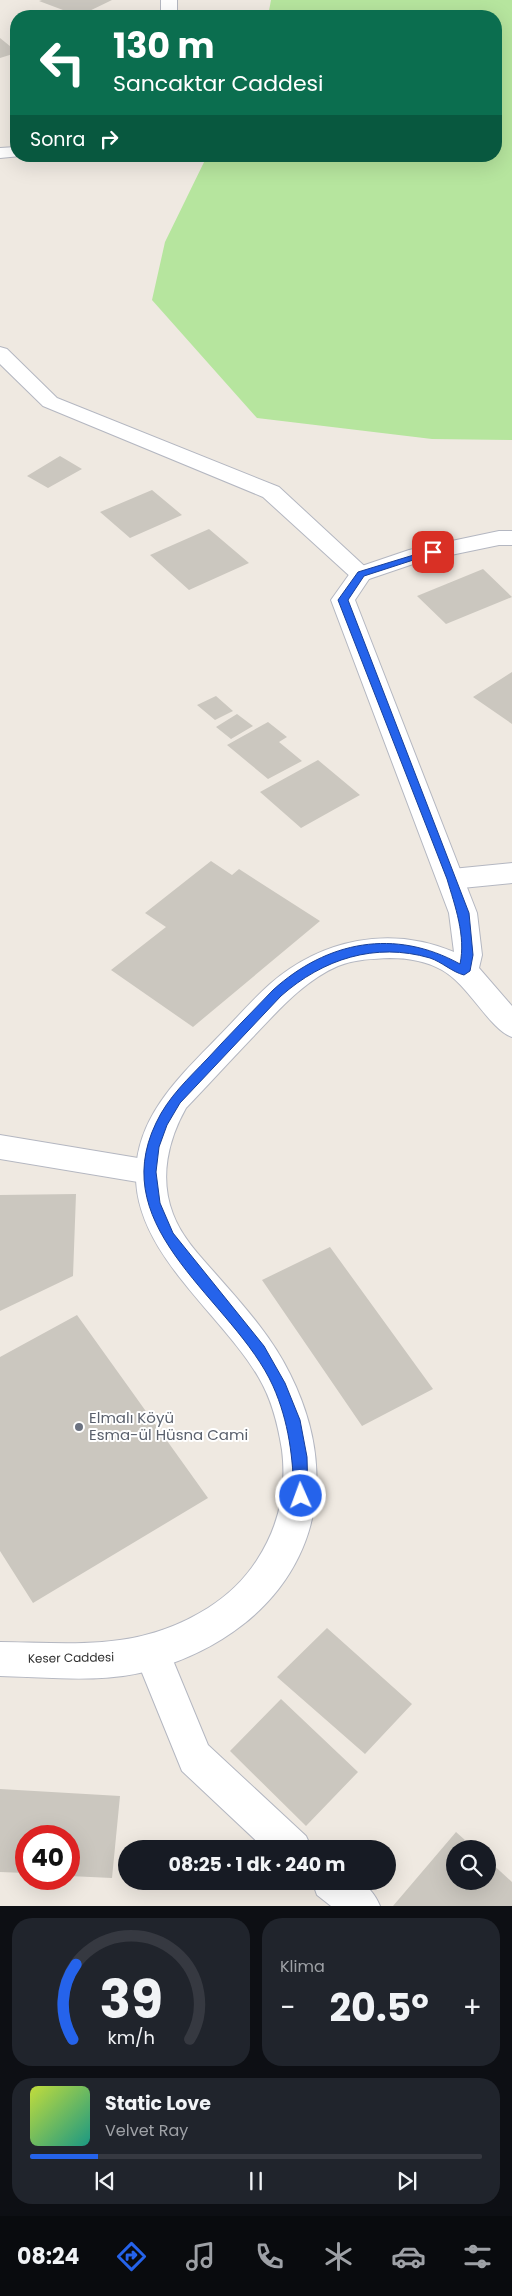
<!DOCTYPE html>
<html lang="tr">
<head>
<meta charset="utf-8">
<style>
  body { margin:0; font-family:Poppins,sans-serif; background:#20242c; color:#f1f3f6; height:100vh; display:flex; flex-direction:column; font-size:19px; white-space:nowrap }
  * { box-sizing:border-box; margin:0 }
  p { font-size:16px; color:#9ea1a6 }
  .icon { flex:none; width:28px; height:28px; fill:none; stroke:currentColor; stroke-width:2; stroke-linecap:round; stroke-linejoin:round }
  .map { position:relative; height:1906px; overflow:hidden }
  .side { display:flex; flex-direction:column; gap:12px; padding:12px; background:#0d0f14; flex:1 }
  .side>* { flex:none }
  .guide { position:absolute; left:10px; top:10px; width:492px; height:152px; border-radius:20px; box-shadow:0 5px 20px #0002; background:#0b6e4f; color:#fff; overflow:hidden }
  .controls { position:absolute; left:446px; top:1840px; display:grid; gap:10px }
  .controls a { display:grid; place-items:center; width:50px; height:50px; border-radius:50%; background:#171b24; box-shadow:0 5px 20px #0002; font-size:25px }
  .speed { position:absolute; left:15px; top:1825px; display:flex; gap:10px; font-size:25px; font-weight:700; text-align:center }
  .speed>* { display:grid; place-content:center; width:65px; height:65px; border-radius:50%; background:#171b24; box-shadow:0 5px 20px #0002; line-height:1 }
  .speed .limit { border:8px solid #d22; background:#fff; color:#111 }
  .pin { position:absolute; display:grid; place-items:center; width:42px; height:42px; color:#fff; margin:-21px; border-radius:10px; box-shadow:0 2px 8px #0006 }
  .me { position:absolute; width:55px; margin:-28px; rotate:358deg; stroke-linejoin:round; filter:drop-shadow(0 0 4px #0008) }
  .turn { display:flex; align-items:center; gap:18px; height:105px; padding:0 20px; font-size:22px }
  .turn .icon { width:65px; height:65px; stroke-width:2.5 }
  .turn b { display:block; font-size:35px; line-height:42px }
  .then { display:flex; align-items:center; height:48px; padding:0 20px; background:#0003; gap:10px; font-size:19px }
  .big { font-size:38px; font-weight:700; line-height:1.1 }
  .side .widget { flex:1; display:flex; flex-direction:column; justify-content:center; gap:8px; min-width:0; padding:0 18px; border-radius:20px; background:#20242c }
  .side .dial { align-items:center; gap:0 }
  .dial svg { height:130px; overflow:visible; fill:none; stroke:#363941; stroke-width:7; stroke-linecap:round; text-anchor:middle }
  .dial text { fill:#f1f3f6; stroke:none }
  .song { display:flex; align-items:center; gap:15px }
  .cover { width:60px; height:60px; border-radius:8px; background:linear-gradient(135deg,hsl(70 70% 55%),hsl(170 70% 35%)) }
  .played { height:5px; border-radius:2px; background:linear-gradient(90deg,#2563eb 15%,#363941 15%) }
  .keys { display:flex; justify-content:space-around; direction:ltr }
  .heat { display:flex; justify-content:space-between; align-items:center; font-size:28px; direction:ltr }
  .side .tiles { flex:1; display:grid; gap:12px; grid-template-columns:1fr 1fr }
  .widget:last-child { grid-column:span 2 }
  .trip { position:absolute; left:118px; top:1840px; width:278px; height:50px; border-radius:25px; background:#171b24; box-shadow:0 5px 20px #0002; font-weight:700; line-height:50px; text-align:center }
  .tabs { display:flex; height:80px; justify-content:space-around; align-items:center; background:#090b0e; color:#9ea1a6 }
  .tabs .icon { width:35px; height:35px }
  .tabs .selected { color:#2563eb }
  .tabs b { font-size:22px; color:#f1f3f6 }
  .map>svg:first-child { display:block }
  .green { fill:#b6e59e }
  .building { fill:#cbc7bf }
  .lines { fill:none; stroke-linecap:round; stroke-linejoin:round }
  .street-casing { stroke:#b4b7c1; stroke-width:2 }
  .secondary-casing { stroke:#b4b7c1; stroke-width:2 }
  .street { fill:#fff; fill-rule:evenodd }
  .secondary { fill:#fff; fill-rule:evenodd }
  .route { fill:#2563eb; stroke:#184099 }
  .worship-dot { fill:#6b7280; stroke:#fff; stroke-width:2 }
  .labels { text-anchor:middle; stroke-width:4; stroke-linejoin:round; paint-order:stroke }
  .street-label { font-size:12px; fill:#2e2e2e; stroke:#fff }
  .near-worship-label { font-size:15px; fill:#5b616d; stroke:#fff; text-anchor:start }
</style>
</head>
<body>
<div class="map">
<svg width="512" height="1906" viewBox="0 0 512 1906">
  <rect width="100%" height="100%" fill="#efe9e1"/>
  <path class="green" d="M271,0H512V440L432,439L257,418L152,300L165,242L207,156H496V16H268Z"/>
  <path class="building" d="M42,0H112L79,16L39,1Z
    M0,38L16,51V53L0,58Z
    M60,456L82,469L48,488L27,476Z
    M152,490L182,515L130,538L100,512Z
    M209,529L249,563L189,590L150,555Z
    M483,569L512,597L446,624L417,596Z
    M512,672V724L473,697Z
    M216,696L233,711L215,720L197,705Z
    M237,714L253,726L231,739L216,727Z
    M268,722L287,737L279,742L302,761L268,779L227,745Z
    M318,760L360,795L301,828L260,792Z
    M211,861L232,875L239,869L320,921L193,1027L111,970L166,927L145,913Z
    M76,1194L73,1276L0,1311V1195Z
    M330,1247L433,1389L362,1426L262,1280Z
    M77,1315L208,1498L33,1603L0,1551V1357Z
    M327,1628L412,1704L365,1754L277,1677Z
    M281,1699L358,1772L306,1826L230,1751Z
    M0,1789L120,1796L112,1878L69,1876V1836H26V1873L0,1872Z
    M456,1832L475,1849H455V1881H488V1860L512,1882V1906H393Z"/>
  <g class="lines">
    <g class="street-casing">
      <path id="street" d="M161,0H177V16H161Z
        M16,147V156H21L0,158V148Z
        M0,347L7,349L57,398L279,487L373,574L369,579L361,581L353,579L263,497L43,406L0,364Z
        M512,863V883L452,889L443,886L439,879L443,872L452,869Z
        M0,1135L150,1160L161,1163L165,1172L161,1181L150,1184L0,1159Z
        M152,1636L165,1641L208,1745L306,1836L312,1849H265L182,1771L134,1653L139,1641Z
        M312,1881C344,1881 366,1872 380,1906H331L317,1895Z"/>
    </g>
    <g class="secondary-casing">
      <path id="secondary" d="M499,531H512V545H499L422,561L369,579L355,600L477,913L482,955L479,968L512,1006V1037C490,1030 469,985 442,970C426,961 408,958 390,958C373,959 355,959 338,966C303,981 277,1012 251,1039C229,1062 208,1085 186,1108C168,1140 159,1178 173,1214C181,1236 199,1255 214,1272C242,1304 271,1335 290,1374C357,1508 292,1629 152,1670C103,1684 50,1677 0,1676V1642C78,1643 139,1651 208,1608C227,1596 245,1579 257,1560C279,1526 287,1490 282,1450C278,1425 272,1400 259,1378C222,1314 134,1253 136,1173C137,1116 180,1076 217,1038C235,1020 251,1001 270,984C322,939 390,925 454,952L449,913L331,600L353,569L409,550Z"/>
    </g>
    <use href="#street" class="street"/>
    <use href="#secondary" class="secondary"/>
  </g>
  <path class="route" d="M430,550L438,552L364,576L348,600L469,913L473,955L470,971L464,975C452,972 442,962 430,958C375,942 323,959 281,996L180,1103L167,1125L159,1147L156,1172L160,1203L173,1233L264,1346L285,1383L300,1420L307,1457L308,1496L306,1501L301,1503L296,1501L294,1496C293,1458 289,1422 273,1386C234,1300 104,1231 156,1123C168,1097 189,1078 208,1058C229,1035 251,1013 273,990C327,941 395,928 460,964C466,936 455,906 447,879L338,600L358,572Z"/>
  <circle class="worship-dot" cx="79" cy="1427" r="5"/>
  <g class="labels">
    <g class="street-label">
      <text transform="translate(71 1658) rotate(-1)" y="4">Keser Caddesi</text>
    </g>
    <g class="near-worship-label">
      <text x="89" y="1423">Elmalı Köyü<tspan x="89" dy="17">Esma-ül Hüsna Cami</tspan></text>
    </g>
  </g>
</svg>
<div class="controls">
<a><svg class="icon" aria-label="search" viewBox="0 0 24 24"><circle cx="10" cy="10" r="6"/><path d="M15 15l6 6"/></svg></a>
</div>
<div class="speed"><div class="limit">40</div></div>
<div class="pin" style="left:433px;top:552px;background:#d93025"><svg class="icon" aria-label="arrive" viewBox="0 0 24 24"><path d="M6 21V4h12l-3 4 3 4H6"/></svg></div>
<svg class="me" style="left:301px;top:1496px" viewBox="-20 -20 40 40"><circle r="17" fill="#2563eb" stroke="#fff" stroke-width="3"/><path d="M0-11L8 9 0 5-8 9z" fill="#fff"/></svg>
<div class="trip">08:25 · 1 dk · 240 m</div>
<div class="guide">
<div class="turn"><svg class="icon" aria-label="left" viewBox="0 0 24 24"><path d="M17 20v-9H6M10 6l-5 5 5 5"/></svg><div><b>130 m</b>Sancaktar Caddesi</div></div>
<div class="then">Sonra<svg class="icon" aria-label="right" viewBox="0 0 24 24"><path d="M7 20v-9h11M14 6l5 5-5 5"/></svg></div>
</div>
</div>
<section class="side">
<div class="tiles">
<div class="widget dial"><svg viewBox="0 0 100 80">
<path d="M14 69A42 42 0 1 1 86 69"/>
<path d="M14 69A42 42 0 0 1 16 23" stroke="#2563eb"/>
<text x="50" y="56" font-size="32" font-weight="700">39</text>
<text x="50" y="72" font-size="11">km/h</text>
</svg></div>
<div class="widget"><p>Klima</p>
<div class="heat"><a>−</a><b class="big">20.5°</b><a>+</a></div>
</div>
<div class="widget">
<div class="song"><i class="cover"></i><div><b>Static Love</b><p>Velvet Ray</p></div></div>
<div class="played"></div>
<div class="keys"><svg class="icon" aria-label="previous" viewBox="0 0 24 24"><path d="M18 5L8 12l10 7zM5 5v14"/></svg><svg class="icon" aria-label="pause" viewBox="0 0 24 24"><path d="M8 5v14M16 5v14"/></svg><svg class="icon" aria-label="next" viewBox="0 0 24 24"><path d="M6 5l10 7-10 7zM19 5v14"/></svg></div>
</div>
</div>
</section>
<nav class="tabs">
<b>08:24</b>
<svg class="icon selected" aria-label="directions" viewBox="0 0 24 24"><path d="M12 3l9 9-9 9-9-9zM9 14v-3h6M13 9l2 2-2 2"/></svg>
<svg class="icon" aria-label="music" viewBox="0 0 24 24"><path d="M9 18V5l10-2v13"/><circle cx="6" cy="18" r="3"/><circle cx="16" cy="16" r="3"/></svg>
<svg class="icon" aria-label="phone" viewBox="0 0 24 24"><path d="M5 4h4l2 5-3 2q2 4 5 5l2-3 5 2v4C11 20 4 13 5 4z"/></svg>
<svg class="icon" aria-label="climate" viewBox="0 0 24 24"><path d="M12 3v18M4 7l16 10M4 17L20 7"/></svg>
<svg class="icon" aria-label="car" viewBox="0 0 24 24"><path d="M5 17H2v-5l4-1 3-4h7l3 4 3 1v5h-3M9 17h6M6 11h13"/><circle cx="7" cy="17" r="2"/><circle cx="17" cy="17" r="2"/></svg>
<svg class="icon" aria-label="filters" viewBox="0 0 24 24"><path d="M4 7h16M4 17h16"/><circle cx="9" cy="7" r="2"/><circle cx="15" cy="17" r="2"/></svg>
</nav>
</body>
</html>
